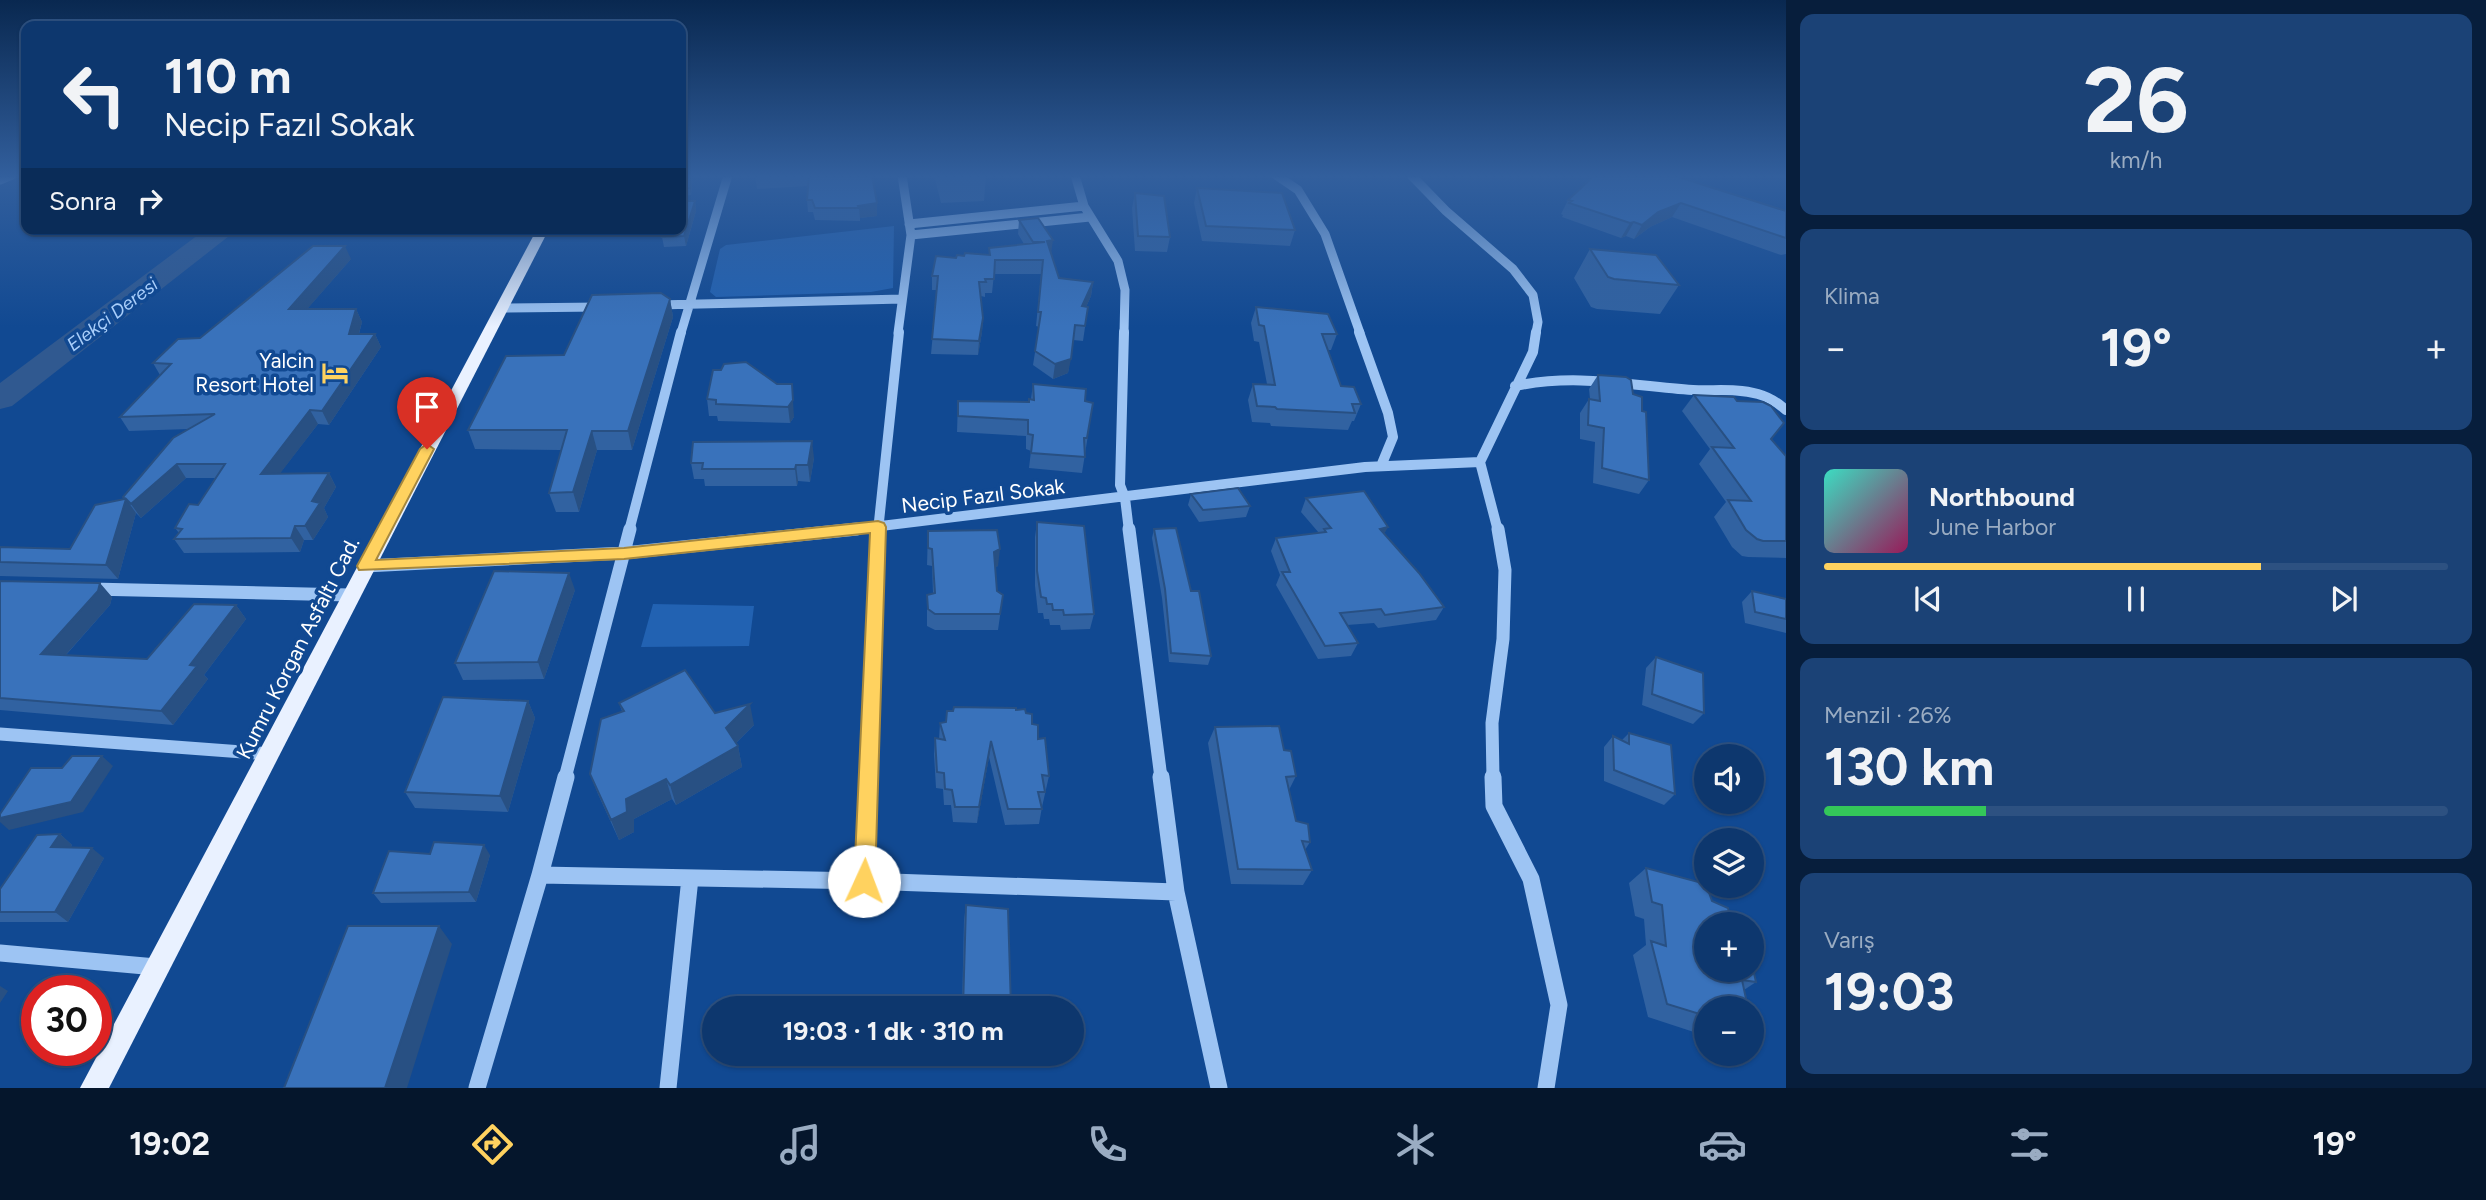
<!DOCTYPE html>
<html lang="tr">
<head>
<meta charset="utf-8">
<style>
  body { margin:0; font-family:Figtree,sans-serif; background:#1b4276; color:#f1f3f6; height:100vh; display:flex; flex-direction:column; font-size:26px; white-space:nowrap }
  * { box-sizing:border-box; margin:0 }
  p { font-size:23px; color:#9aacc2 }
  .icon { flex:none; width:38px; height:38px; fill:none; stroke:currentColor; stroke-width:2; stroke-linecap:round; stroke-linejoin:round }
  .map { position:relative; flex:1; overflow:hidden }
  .drawer { display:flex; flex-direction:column; gap:14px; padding:14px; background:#071e3c; width:700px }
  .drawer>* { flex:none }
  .guide { position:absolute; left:21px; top:21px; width:665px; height:214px; border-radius:14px; box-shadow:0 2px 5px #0004,0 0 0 2px #2d5181; background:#0d376e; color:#f1f3f6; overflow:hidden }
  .buttons { position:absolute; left:1694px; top:744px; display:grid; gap:14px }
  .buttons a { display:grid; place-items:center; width:70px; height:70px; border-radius:50%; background:#0d376e; box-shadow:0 2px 5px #0004,0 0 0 2px #2d5181; font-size:35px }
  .speed { position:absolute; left:21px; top:975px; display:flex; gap:14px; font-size:35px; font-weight:700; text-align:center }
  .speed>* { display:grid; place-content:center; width:91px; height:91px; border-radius:50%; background:#0d376e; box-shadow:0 2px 5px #0004,0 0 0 2px #2d5181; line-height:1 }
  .speed .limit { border:10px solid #d22; background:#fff; color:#111 }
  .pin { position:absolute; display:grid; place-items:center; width:60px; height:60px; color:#fff; margin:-72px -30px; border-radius:50% 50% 50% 0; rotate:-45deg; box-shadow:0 0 7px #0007 }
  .pin .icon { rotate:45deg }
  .me { position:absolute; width:77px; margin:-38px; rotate:2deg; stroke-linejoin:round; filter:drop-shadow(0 0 5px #0008) }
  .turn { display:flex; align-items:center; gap:24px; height:147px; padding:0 28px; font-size:32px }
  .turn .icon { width:91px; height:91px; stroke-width:2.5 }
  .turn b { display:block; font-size:49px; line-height:60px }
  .then { display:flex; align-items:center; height:66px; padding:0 28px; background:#0003; gap:14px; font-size:26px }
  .big { font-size:52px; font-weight:700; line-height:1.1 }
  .drawer .tile { flex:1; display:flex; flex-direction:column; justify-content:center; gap:10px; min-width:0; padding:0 24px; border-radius:14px; background:#1b4276 }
  .drawer .dial { align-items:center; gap:0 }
  .dial b { font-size:91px; line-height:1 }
  .song { display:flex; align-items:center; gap:21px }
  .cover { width:84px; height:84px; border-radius:10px; background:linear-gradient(135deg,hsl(170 70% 55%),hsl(330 70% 35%)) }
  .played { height:7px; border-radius:4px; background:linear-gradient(90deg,#ffd25f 70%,#2d5181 70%) }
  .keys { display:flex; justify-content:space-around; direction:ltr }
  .heat { display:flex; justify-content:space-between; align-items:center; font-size:38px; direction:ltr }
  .charge { height:10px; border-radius:5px; background:linear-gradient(90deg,#34c759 26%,#2d5181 0) }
  .trip { position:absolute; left:702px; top:996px; width:382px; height:70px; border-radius:35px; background:#0d376e; box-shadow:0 2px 5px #0004,0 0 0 2px #2d5181; font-weight:700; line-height:70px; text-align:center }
  .dock { display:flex; height:112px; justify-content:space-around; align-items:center; background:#05162c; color:#9aacc2 }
  .dock .icon { width:49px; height:49px }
  .dock .current { color:#ffd25f }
  .dock b { font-size:32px; color:#f1f3f6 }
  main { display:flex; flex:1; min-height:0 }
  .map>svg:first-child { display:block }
  .green { fill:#2262b2 }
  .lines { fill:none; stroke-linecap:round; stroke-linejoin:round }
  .river { fill:#305990; fill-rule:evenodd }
  .minor-far3 { stroke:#9dc4f3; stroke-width:9 }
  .minor-far2 { stroke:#9dc4f3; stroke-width:10 }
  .minor-far1 { stroke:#9dc4f3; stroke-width:13 }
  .minor { stroke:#9dc4f3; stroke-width:17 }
  .major { fill:#e9f1ff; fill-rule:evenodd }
  .wall { fill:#3162a1 }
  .shaded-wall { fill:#285083 }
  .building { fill:#3972bb; stroke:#285083; stroke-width:2 }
  .route { fill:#ffd25f; stroke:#a6883e; stroke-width:2 }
  .labels { text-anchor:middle; stroke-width:7; stroke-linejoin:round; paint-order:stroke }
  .far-water-label { font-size:19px; font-style:italic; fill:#a9cefa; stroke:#114992 }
  .poi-label { font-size:21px; fill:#fff; stroke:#114992; text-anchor:end }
  .street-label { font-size:21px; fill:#fff; stroke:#114992 }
</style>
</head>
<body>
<main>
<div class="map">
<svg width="1786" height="1088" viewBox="0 0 1786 1088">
  <rect width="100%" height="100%" fill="#114992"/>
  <path class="green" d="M894,226L893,288L871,292L716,297L710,292L720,249L726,245Z
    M653,604L754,606L749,646L641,647Z"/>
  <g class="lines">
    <path class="river" d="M206,229H238L12,406L0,409V383Z"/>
    <path class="minor-far3" d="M1075,175L1084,206L1118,261L1125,290L1124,333
      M1276,175L1298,190L1325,234L1360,333
      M1411,175L1446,211L1513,269L1533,295L1538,322L1536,333
      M0,180L12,175
      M909,224L1084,206
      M911,235L1090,217
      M657,305L902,299
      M502,308L600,307
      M681,333L728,175
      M898,333L911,235L902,175"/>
    <path class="minor-far2" d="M1124,332L1120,485L1125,498L1129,531
      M1359,332L1388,413L1393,437L1381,466
      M1515,386C1578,373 1631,386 1693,390C1715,391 1737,388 1758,394C1769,397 1777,402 1786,410
      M629,531L681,332
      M840,531L1365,467L1480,462
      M878,531L899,332
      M1498,531L1480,462L1533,352L1536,332"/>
    <path class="minor-far1" d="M1129,529L1161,778
      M365,566L624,553L857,529
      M91,589L350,595
      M0,734L271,754
      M565,778L630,529
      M868,778L878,529
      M1493,778L1492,723L1503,639L1505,570L1498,529"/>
    <path class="minor" d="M1161,777L1176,892L1219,1088
      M1493,777L1494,806L1531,879L1559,1005L1546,1088
      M540,875L864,881L1176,892
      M864,881L868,777
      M0,953L156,967
      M477,1088L540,875L566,777
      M668,1088L690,878"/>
    <path class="major" d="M537,229H549L109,1088H80Z"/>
  </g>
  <path class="wall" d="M681,175H693L691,195L681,196Z
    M755,175H872L877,203V216L860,218V221L815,220L813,212H808L807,200L808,186L757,189Z
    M934,175H986L984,201L941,203Z
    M1595,175L1786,211V254L1781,255L1672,217L1650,227L1634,239L1626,236L1621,238L1562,217L1563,215L1561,214L1568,200Z
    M1197,188L1295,230L1290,246L1202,241L1194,203Z
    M1135,193L1170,237L1167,252L1135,251L1132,208Z
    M695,201L696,211L686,246L664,247L662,237Z
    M1019,220L1051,254L1059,278L1093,282L1091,296L1086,307H1088L1083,341L1073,340L1068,373L1053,379L1033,365L1039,327L1036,326L1041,274H994L992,293H985V297L981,296L983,318L982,332L978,355L931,354L937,290H932V276L956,258L964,256L989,255V248L1024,244L1018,234Z
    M1590,249L1679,285L1660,314L1597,309L1591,307L1574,278Z
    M351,259L307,309H356L362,322L359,334H375L381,347L329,425L318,424L280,473H329L336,487L324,508L328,517L313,540H304L300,552L184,553L174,539L179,533L175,528L198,505L215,478H186L141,518L136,513L118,579L0,576V547L70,549L125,499L189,429L129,431L120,417L160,375L153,363Z
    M670,299L673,317L632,450H597L579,512H556L549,493L561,450L475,449L468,430L564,355Z
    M1256,307L1337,334L1331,350H1328L1341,386L1361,404L1354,421H1352L1348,430L1271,426L1270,423L1252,422L1248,400L1253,384H1267L1259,342L1254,341L1251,323Z
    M1598,375L1633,394L1642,411L1649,480L1639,494L1593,483L1595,442L1580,439V413L1589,399H1590L1589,389Z
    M777,384L794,417L790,423L718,421L717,416H709L707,399Z
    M1033,384L1093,403L1082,473L1029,468L1031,451L1026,449V436L957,432L958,401L1028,402L1031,399Z
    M1694,395L1771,439L1786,456V558L1748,557L1742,556L1732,547L1714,517L1726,502L1699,464L1710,449L1682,411Z
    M814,458L810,482L798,481L797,486H705L704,479H694L691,463Z
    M1191,494L1250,506L1246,517L1199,522L1188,505Z
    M1306,498L1384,534L1444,607L1436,620L1378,628L1374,623L1347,625L1358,643L1351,656L1318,659L1276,585L1280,575L1271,551L1276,538L1319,533L1301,512Z
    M1037,522L1094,614L1090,629L1061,630L1060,625H1050L1049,619H1044L1043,613H1038L1035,586V537Z
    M1154,529L1191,591L1211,656L1208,665L1169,662L1162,598L1152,538Z
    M928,531L998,566L995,567L997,591L1003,595L998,630H935L927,626V595L933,593L932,566L927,565Z
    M0,581L112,597L110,605L66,655L147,659L236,605L246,619L204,675L208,679L173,725L0,710Z
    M575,590L544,679L463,680L455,663Z
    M1752,591L1786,599V633L1745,623L1742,602Z
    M1656,657L1704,713L1693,724L1642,705L1646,668Z
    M528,701L535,718L508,812L415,808L405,792Z
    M619,703L715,713L754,725L736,743L738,746L742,767L676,805L672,799L634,819V832L619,840L598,794L590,774L622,711Z
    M1016,710L1026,713L1038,739L1049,776L1042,807L1039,824L1005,825L989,757L977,823L953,822L951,805H944L943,789L936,788L934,754L935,738L939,739L940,723Z
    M1215,727L1284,750L1296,776L1289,790L1296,821L1310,842L1305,850L1312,870L1303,885L1231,884L1208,743Z
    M1629,733L1675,794L1664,805L1604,781V747L1613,736L1622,740Z
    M60,834L72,845L71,847L104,858L68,922H0V889Z
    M430,854L490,855L476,902L381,903L373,893Z
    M1646,868L1706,924L1756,982L1744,990L1706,1008V1036L1648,1017L1633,955L1646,945L1644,919L1635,916L1629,883Z
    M966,905L1011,1008H962L964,920Z"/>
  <path class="shaded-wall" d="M691,175H693L691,195L690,188Z
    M695,201L696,211L686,246L684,236Z
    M877,203V216L860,218L859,208L858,206Z
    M1681,203L1672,217L1650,227L1634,239L1642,225L1658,212Z
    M1634,222L1626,236L1621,238L1630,223Z
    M1053,240L1051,254L1047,241Z
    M345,246L351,259L295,323L289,309Z
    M1093,282L1091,296L1080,321L1082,306Z
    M670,299L673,317L632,450L628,431Z
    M356,309L362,322L355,348L349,334Z
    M983,318L982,332L978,355L979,341Z
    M375,334L381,347L329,425L322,411Z
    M1071,359L1068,373L1053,379L1055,364Z
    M792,384L794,417L790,423L788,407Z
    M310,410L318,424L269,488L261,474Z
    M592,431L597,450L579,512L573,492Z
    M812,441L814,458L810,482L808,465Z
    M177,464L186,478L141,518L131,504Z
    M796,465L798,481L797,486L795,469Z
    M329,473L336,487L324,508L328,517L313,540L305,526L312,501Z
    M126,499L136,513L118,579L106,565Z
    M295,526L304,540L300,552L291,538Z
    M1388,527L1381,540L1380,529Z
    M1000,549L998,566L992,569L994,552Z
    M569,573L575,590L544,679L538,662Z
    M100,583L112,597L110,605L54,668L41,654Z
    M236,605L246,619L204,675L208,679L173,725L161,711L190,665Z
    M528,701L535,718L508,812L500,796Z
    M750,704L754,725L730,749L726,728Z
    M991,741L989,757L977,823L979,807Z
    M738,746L742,767L676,805L670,785Z
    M102,756L113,766L83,812L9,830L0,822V818Z
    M666,779L672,799L634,819V832L619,840L611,820L626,799Z
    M60,834L72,845L64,857L51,847Z
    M484,845L490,855L476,902L469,892Z
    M92,848L104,858L68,922L55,912Z
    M439,926L452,944L407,1088H385Z
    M0,986L8,991L0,1003Z"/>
  <path class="building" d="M681,175H691L690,188L681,189Z
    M809,175H872L877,203L858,206L859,208H815L812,200H807Z
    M1595,175H1672L1786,211V238L1681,203L1658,212L1642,225L1634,222L1630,223L1569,203L1572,201L1568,200Z
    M1197,188L1282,193L1295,230L1206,226Z
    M1135,193L1164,196L1170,237L1138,236Z
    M681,201H695L684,236L662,237L664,229H681Z
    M1038,218L1053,240L1047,241L1059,278L1093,282L1082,306L1088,307L1085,326L1075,325L1071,359L1055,364L1035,351L1041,312H1038L1043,260H995L994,279H985L986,282H979L983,318L979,341L932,339L938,276H932L936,256L956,258L957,255L964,256L965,253L990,255L989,248L1045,242H1033L1019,220Z
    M313,246H345L289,309H356L349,334H375L322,411L310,410L261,474L329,473L312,501L320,503L305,526H295L291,538L174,539L182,529L175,528L189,504L198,505L225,464H177L131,504L126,499L106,565L0,562V547L70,549L95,505L125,499L123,497L173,438L215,414L120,417L171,364L153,363L178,339L200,338Z
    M1590,249L1656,255L1679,285L1614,279L1608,277Z
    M661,293L670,299L628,431H592L573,492L549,493L567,430H468L506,356L564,355L592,295Z
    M1256,307L1328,314L1337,334H1322L1341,386L1354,387L1361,404H1352L1355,413L1277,409L1275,407L1257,406L1253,384L1275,385L1264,326L1259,325Z
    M746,362L777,384H792L793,400L788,407L716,404V400L707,399L713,370H721L724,364Z
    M1598,375L1626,377L1631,380L1633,394L1642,397V411L1646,412L1649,480L1602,468L1604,428L1588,425L1589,399L1600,401Z
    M1033,384L1086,389L1085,401L1093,403L1087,438H1084L1085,457L1031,453L1033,435L1028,434V420L958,416V401L1029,402V399L1034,400Z
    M1694,395L1734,397L1737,401L1763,402L1771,406L1784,423L1771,439L1786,456V541H1763L1757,539L1746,530L1728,500L1751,501L1712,447L1734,448Z
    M812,441L808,465H796L795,469H702L703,463H691L693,442Z
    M1238,488L1250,506L1203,510L1191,494Z
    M1364,491L1388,527L1380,529L1419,573L1444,607L1385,615L1381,609L1340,613L1358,643L1325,646L1282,572H1290L1276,538L1326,532L1324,529L1331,528L1306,498Z
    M1037,522L1084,526L1094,614L1064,615L1063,610H1053L1052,604H1047L1046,598L1041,597L1037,571Z
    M1176,528L1191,591H1199L1211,656L1171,653L1165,589L1154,529Z
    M997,530L1000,549L994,552L997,591L1003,595L1000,614H935L928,609L927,595L935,593L932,549L928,548V531Z
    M494,571L569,573L538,662L455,663Z
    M0,581L100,583L98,591L41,654L147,659L194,604L236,605L190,665L197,666L161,711L0,698Z
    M1752,591L1786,599V619L1755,612Z
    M1656,657L1703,673L1704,713L1652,694Z
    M685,670L715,713L750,704L726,728L738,746L670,785L666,779L626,799L627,812L611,820L590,774L601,719L624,711L619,703Z
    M443,697L528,701L500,796L405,792Z
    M954,707L1016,708V710L1025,709L1026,713L1032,714V724L1038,725V739L1045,738L1049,776L1042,775L1045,792H1038L1042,809H1008L991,741L979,807H955L952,790L945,789L944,773L937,772L935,738L945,740L940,723L946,722L947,711H953Z
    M1279,726L1284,750L1291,751L1296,776L1286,777L1296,821L1308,824L1310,842L1302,841L1312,870L1238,869L1215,727Z
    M1629,733L1671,745L1675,794L1614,770L1613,736L1629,744Z
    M72,756H102L71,802L0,818V814L31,768H62Z
    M60,834L51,847L92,848L55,912H0V889L37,835Z
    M434,842L484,845L469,892L373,893L389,851L430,854Z
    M1646,868L1706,884L1712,901L1728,908L1732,924H1706V970H1752V964L1756,982L1742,980L1748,1008H1706V1016L1667,1004L1651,941L1666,946L1662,905L1652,902Z
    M966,905L1008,909L1011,1008H963Z
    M348,926H439L385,1088H284Z"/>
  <linearGradient id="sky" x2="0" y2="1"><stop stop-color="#092850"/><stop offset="0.54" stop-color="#325f9d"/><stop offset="1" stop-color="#325f9d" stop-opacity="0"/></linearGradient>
  <rect width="1786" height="327" fill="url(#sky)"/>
  <path class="route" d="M427,444L434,449L376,560L624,548L878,521L884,523L886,527L875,881L872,888L864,891L857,888L854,881L870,533L624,559L359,570L357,566L420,449Z"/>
  <defs>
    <g id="hotel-bare" transform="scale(2.1)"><path d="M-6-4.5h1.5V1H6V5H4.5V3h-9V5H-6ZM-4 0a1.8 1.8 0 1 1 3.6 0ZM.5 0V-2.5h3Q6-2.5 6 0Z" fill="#ffd25f" stroke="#114992" stroke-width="2.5" paint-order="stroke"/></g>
  </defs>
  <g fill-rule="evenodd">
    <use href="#hotel-bare" x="335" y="373"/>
  </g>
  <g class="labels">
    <g class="far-water-label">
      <text transform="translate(112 314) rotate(-37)" y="7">Elekçi Deresi</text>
    </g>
    <g class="poi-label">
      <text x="314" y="368">Yalcin<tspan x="314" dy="24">Resort Hotel</tspan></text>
    </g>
    <g class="street-label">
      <text transform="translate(983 496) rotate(-7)" y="7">Necip Fazıl Sokak</text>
      <text transform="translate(298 648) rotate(-63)" y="7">Kumru Korgan Asfaltı Cad.</text>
    </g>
  </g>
</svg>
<div class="buttons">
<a><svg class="icon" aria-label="sound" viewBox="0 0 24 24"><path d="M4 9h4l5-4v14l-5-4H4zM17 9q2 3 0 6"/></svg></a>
<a><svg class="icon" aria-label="layers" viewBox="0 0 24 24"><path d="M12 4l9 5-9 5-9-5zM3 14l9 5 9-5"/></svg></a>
<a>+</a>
<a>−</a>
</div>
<div class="speed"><div class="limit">30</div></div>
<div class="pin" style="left:427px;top:449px;background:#d93025"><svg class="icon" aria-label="arrive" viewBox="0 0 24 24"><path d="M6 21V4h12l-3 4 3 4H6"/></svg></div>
<svg class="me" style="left:864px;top:881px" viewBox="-20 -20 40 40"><circle r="19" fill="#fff"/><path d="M0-13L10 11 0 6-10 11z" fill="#ffd25f"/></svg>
<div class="trip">19:03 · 1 dk · 310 m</div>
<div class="guide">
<div class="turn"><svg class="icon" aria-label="left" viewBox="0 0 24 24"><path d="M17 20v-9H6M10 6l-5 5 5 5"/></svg><div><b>110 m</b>Necip Fazıl Sokak</div></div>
<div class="then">Sonra<svg class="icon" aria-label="right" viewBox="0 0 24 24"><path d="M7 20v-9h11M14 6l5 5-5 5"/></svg></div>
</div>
</div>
<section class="drawer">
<div class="tile dial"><b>26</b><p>km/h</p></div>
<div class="tile"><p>Klima</p>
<div class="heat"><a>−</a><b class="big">19°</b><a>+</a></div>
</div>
<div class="tile">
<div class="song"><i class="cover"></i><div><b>Northbound</b><p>June Harbor</p></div></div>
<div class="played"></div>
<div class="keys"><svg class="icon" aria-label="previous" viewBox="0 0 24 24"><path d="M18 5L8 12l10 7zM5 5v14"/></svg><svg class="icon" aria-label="pause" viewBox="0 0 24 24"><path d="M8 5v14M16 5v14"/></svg><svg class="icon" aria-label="next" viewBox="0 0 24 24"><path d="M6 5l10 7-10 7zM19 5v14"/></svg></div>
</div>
<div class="tile"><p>Menzil · 26%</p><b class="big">130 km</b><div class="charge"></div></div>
<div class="tile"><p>Varış</p><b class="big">19:03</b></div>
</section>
</main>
<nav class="dock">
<b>19:02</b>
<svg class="icon current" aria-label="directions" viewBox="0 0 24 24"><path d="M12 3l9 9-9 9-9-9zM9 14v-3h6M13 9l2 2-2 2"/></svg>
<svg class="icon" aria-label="music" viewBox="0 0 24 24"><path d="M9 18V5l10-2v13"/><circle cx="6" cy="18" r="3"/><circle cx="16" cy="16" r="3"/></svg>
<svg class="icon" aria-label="phone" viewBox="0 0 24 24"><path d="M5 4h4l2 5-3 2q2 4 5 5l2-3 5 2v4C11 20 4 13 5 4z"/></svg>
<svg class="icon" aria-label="climate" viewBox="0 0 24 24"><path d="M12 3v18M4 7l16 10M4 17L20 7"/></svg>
<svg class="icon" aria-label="car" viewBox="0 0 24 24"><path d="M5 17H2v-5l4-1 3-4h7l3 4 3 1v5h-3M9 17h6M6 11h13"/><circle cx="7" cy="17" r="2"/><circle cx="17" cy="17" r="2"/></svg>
<svg class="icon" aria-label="filters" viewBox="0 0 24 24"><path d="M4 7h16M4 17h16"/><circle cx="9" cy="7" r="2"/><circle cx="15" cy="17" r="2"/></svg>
<b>19°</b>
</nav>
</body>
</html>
